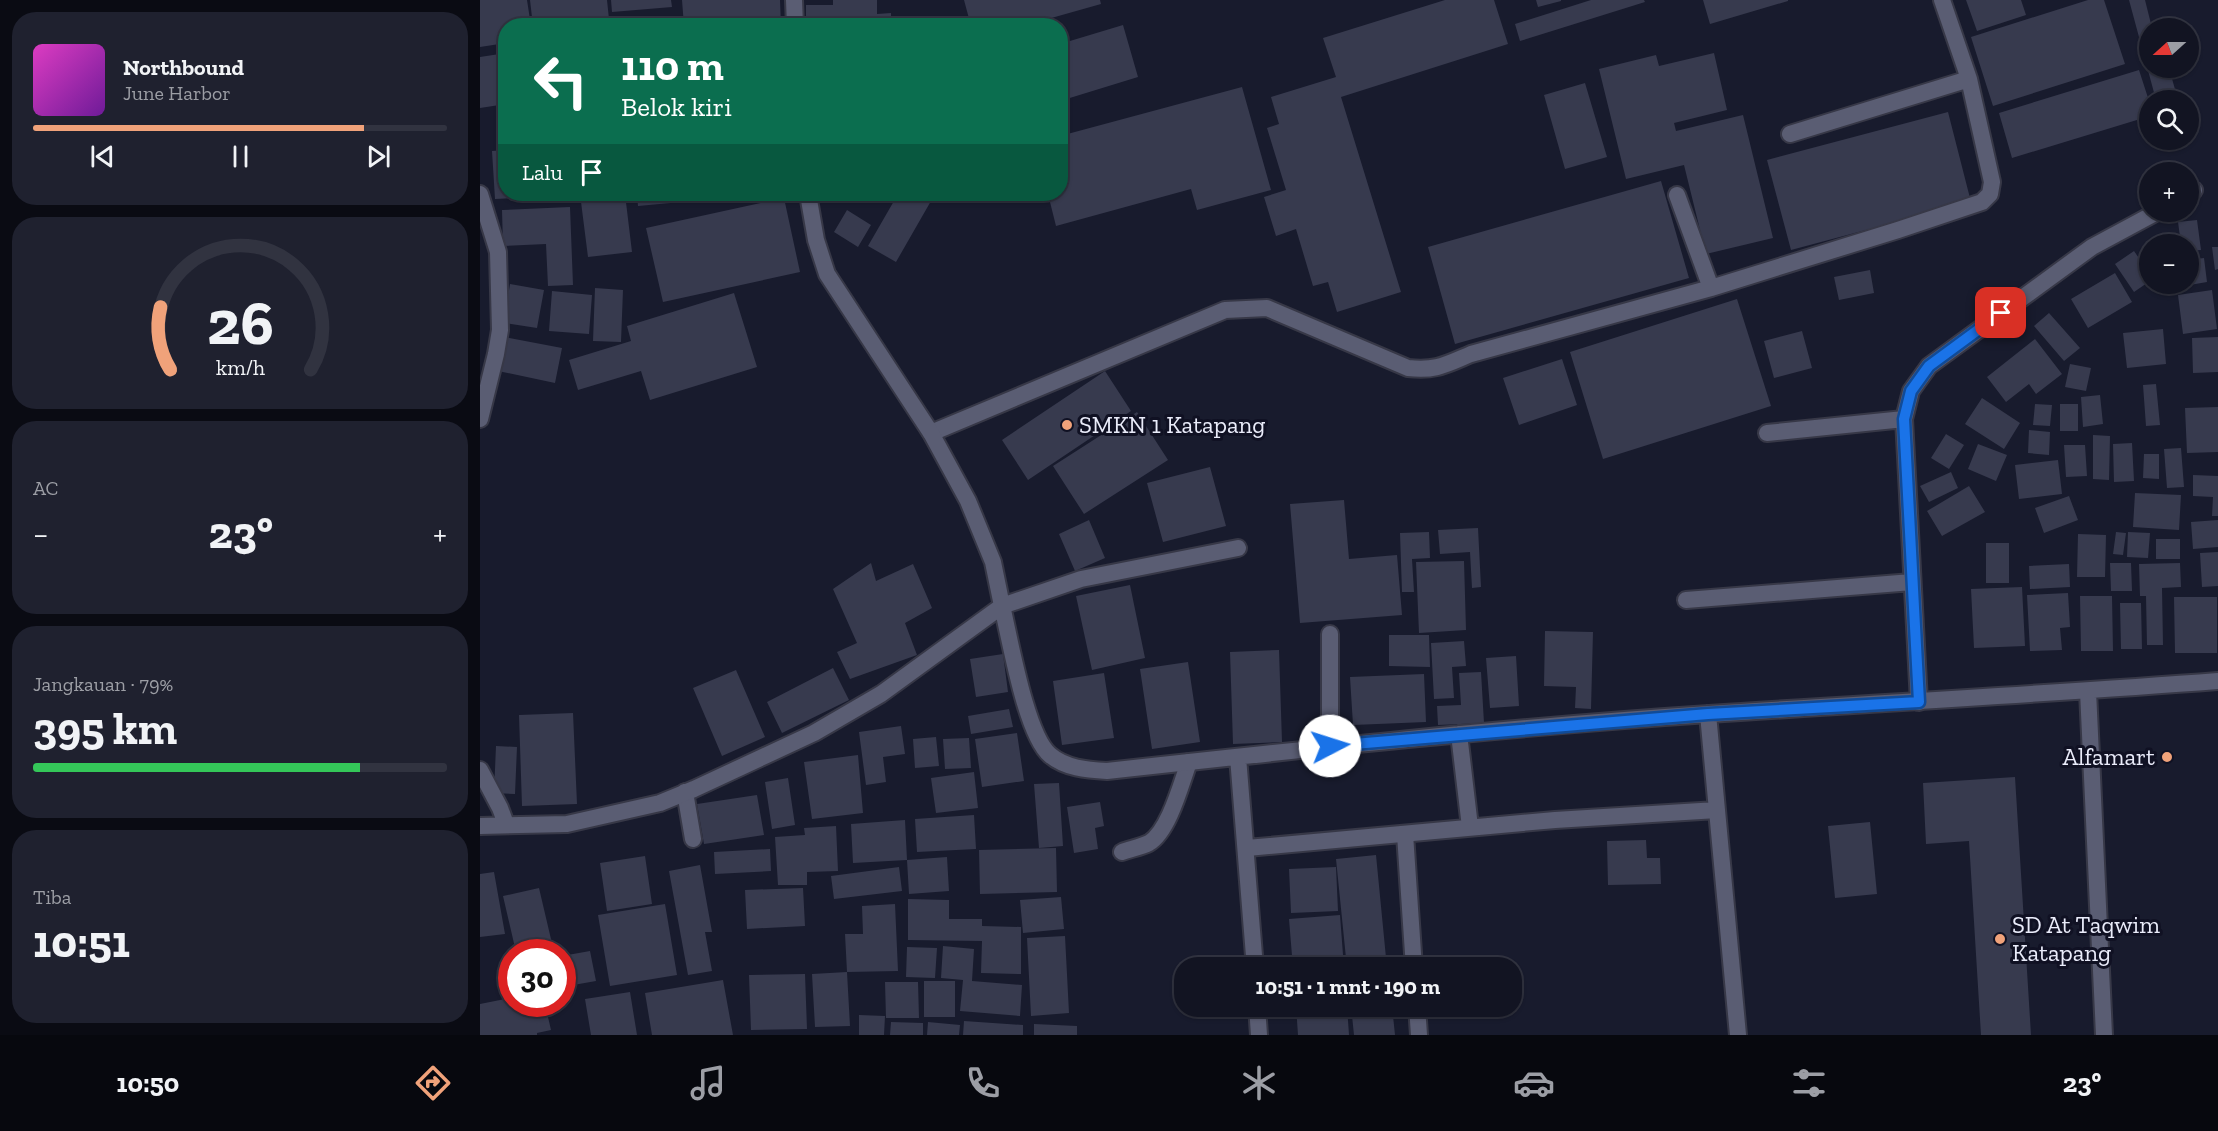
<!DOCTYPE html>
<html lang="id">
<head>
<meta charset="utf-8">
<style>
  body { margin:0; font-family:"Zilla Slab",serif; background:#1f212f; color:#f1f3f6; height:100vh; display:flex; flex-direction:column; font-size:22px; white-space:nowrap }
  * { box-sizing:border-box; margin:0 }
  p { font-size:20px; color:#9c9ea5 }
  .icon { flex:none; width:33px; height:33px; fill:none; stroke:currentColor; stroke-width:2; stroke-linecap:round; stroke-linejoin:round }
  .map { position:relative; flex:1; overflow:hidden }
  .sheet { display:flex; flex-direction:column; gap:12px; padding:12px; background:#0a0b13; width:480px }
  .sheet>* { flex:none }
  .banner { position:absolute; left:18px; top:18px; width:570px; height:183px; border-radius:24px; box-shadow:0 2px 4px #0004,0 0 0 2px #313340; background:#0b6e4f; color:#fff; overflow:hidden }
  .needle { width:39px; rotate:249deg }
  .fabs { position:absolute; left:1659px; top:18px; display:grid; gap:12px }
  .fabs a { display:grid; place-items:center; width:60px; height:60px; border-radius:50%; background:#121422; box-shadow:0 2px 4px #0004,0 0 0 2px #313340; font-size:30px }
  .speed { position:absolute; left:18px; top:939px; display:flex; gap:12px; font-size:30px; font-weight:700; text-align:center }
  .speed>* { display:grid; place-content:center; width:78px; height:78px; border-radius:50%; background:#121422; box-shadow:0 2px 4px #0004,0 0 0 2px #313340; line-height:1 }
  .speed .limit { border:9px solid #d22; background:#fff; color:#111 }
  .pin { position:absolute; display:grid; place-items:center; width:51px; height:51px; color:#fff; margin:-26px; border-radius:12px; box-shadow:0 3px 9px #0006 }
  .me { position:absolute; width:66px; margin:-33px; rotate:85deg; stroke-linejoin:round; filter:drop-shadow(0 0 4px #0008) }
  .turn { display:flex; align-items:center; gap:21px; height:126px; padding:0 24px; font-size:27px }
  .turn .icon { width:78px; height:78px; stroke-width:2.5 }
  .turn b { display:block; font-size:42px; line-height:51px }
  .then { display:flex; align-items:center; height:57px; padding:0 24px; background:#0003; gap:12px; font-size:22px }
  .big { font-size:45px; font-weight:700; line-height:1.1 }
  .sheet .tile { flex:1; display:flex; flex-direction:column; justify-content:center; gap:9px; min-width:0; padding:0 21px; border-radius:24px; background:#1f212f }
  .sheet .dial { align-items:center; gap:0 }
  .dial svg { height:156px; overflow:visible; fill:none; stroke:#313340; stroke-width:7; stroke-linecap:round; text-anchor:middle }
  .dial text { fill:#f1f3f6; stroke:none }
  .song { display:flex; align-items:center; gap:18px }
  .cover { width:72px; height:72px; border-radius:9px; background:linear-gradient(135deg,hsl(310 70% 55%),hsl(280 70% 35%)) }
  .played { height:6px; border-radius:3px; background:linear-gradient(90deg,#f0a27a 80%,#313340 80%) }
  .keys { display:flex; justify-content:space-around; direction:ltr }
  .heat { display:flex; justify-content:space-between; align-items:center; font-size:33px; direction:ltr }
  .charge { height:9px; border-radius:4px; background:linear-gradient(90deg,#34c759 79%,#313340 0) }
  .trip { position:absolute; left:694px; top:957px; width:348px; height:60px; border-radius:24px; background:#121422; box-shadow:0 2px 4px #0004,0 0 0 2px #313340; font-weight:700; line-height:60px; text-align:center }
  .dock { display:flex; height:96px; justify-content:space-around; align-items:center; background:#07080e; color:#9c9ea5 }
  .dock .icon { width:42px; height:42px }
  .dock .on { color:#f0a27a }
  .dock b { font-size:27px; color:#f1f3f6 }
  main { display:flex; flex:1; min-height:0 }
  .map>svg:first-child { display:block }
  .building { fill:#373a4e }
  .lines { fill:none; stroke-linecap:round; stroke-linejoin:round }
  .service-casing { stroke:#373847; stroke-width:20 }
  .minor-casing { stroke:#373847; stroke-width:20 }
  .service { stroke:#5a5d73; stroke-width:16 }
  .minor { stroke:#5a5d73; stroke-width:16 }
  .route-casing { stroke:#114b97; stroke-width:15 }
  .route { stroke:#1a73e8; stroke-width:10 }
  .poi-dot { fill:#f0a27a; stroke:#101123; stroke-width:2 }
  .labels { text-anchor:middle; stroke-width:6; stroke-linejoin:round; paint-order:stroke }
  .poi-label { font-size:24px; fill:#eaecfa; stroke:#101123; text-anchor:start }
</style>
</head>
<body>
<main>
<section class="sheet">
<div class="tile">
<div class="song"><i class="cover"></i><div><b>Northbound</b><p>June Harbor</p></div></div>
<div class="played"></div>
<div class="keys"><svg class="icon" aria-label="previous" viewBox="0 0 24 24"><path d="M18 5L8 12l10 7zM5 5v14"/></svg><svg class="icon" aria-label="pause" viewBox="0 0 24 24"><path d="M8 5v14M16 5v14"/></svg><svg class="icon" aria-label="next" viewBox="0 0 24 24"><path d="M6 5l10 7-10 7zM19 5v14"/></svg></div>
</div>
<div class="tile dial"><svg viewBox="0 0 100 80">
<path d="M14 69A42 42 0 1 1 86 69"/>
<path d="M14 69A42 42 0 0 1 9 37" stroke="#f0a27a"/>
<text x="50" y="56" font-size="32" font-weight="700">26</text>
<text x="50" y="72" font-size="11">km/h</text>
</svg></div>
<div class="tile"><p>AC</p>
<div class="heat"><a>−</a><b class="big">23°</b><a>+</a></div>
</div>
<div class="tile"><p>Jangkauan · 79%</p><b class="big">395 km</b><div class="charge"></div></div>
<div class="tile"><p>Tiba</p><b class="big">10:51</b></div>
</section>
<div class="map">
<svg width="1738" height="1035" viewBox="0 0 1738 1035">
  <rect width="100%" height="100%" fill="#181b2d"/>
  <path class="building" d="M0,0H47L51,26H26V43L0,47Z
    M50,0H127L129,19L53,26Z
    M131,0H191L192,7L132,12Z
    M202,0H300L301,26H204Z
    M353,0H397V14L411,13V26H326V5H353Z
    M484,0H620L621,4L543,26H491Z
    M965,0H1014L1028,44L861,97L921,292L857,312L848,282L833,286L816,229L796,236L784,197L806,190L787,128L799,124L791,97L856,77L843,38Z
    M1056,0H1081V1L1058,7Z
    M1111,0H1164L1165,2L1040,41L1035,24Z
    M1223,0H1308V1L1230,24Z
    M1486,0H1541L1546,15L1497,31Z
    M1608,0H1624L1645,64L1513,106L1491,37Z
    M1649,0H1665L1672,28H1670V68H1689L1698,100H1676Z
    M147,20V26H100V23Z
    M643,25L658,77L580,101V44Z
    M26,53V104L0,108V57Z
    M1234,53L1247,110L1194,123L1196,131L1263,115L1293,238L1226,254L1204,165L1146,179L1119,69L1176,55L1179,66Z
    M1659,70L1670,104V116L1532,158L1519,113Z
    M1105,83L1127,157L1085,169L1064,95Z
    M762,87L791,190L717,210L711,189L576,226L568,194H580V136Z
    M1468,112L1491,202L1311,250L1287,160Z
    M26,150V194H58V197L15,199L12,151Z
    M1181,181L1209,278L975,344L948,247Z
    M100,194H145L152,252L108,257Z
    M157,194H278V195L158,206Z
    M418,194H455L416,262L388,246Z
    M304,198L320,272L183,302L166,228Z
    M90,207L93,285L68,286L66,244L23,246L22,210Z
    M367,210L391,225L378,247L354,232Z
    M1717,220L1721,250L1708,251V244H1701L1698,222Z
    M1732,247H1738V269L1735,270Z
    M1654,251L1670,274V281L1654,292L1635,264Z
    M1724,258L1727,282L1704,286V284H1708V260Z
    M1390,270L1394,293L1359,300L1354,277Z
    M1635,273L1652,302L1608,328L1591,299Z
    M30,284L64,290L57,328L24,323Z
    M1675,284H1696L1697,290L1676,292Z
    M115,288L143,290L141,342L113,341Z
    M1732,290L1737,329L1703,334L1698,295Z
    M72,291L112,295L109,334L69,331Z
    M254,293L277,367L170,400L161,371L98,390L89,360L151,341L147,326Z
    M1257,299L1291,406L1123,459L1090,352Z
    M1569,313L1600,348L1584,361L1554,326Z
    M1683,329L1686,364L1647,368L1643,333Z
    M1322,331L1332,368L1294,378L1284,341Z
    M24,337L82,348L75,383L18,371Z
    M1738,337V372L1713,373L1712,338Z
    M1555,339L1582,374L1556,394L1549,384L1526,402L1507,377Z
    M1082,359L1097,405L1039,425L1023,378Z
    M1590,364L1611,368L1606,391L1585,387Z
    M625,371L651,411L548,480L522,440Z
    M1676,384L1680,425L1666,426L1663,385Z
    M1620,395L1623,424L1603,427L1601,397Z
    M1502,398L1540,423L1524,449L1485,424Z
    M1555,404L1572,405L1570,426L1553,425Z
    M1580,404H1598V431H1580Z
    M1738,407V452L1707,453L1705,408Z
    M657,412L688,460L604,514L573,466Z
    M1549,430L1570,432L1569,455L1548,453Z
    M1466,434L1484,445L1469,469L1451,458Z
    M1613,435L1630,436L1629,480L1613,479Z
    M1652,443L1654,481L1634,482L1633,444Z
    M1498,444L1527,455L1516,481L1488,469Z
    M1584,445H1605L1607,476L1586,477Z
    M1701,448L1704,487L1687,488L1684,449Z
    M1664,454H1679V479L1663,478Z
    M1578,460L1582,494L1539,499L1535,465Z
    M730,467L746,526L683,542L667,483Z
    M1471,472L1478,488L1449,502L1440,486Z
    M1713,475L1738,476V516H1732L1733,497L1713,496Z
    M1489,486L1505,512L1462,536L1447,511Z
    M1655,493L1701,495L1699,530L1653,527Z
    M1589,496L1598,520L1564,533L1555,508Z
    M864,500L869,559L917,555L922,615L820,623L810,504Z
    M609,520L625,558L595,571L579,534Z
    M1738,520V547L1713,549L1711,522Z
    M998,528L1001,587L992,588L990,552L960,554L958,530Z
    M949,532L950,558L932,559L934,592H922L920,533Z
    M1636,532L1646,533L1643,555L1633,554Z
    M1648,532L1670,533L1668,558L1647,557Z
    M1598,534L1626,535L1625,577H1597Z
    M1676,539H1700V559H1676Z
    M1506,543H1529V583H1506Z
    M1738,552V586L1722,587L1720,553Z
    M984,561L986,630L939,633L936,562Z
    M391,563L396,581L433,564L452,608L425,623L437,655L370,679L357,652L377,643L353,589Z
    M1630,563H1651L1652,591H1631Z
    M1700,563L1701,587L1682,588L1683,645H1667L1666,596H1660L1659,564Z
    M1589,564L1590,587L1550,589L1549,566Z
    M650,585L665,658L612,670L596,596Z
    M1542,587L1545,646L1494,648L1491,589Z
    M1588,593L1590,627L1580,628L1582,650L1550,651L1547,595Z
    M1600,596H1632L1633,651H1601Z
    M1694,597H1737V653H1695Z
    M1640,603H1661L1662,649H1641Z
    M1065,631L1113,632L1111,709L1095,708L1096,687L1064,686Z
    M909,635H949L950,667L909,666Z
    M984,641L986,666L972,667L974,698L954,699L951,643Z
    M799,650L802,742L753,744L750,652Z
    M523,654L528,692L496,697L490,659Z
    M1036,656L1039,706L1010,708L1006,658Z
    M708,662L720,742L672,749L660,669Z
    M353,668L369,700L302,733L287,702Z
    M256,670L285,737L242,756L213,688Z
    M1001,672L1004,723L958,725L957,706L981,705L979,673Z
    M624,673L634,738L582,745L573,681Z
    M944,674L946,722L873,725L870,677Z
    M529,709L533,727L491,734L488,716Z
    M93,713L97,804L42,806L39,715Z
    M421,726L425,754L403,757L406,782L386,785L379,732Z
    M537,733L544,781L502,787L495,739Z
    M456,737L459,766L435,768L433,739Z
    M489,738L491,768L465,769L463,739Z
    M16,746L37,747L35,794L14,793Z
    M378,755L383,813L332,819L324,762Z
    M494,772L498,808L456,813L451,778Z
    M1535,777L1551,1035H1501L1489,841L1446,844L1443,783Z
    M308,778L315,825L292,829L285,782Z
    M579,783L583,846L559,848L554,784Z
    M277,795L284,835L224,844L217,804Z
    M620,802L624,826L615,828L618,849L594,853L587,807Z
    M494,815L496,849L437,852L435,819Z
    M425,820L427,860L373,863L371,824Z
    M1390,822L1397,894L1355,898L1348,826Z
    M356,826L358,871L327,872V885H298L295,837L325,835L324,828Z
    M1166,840L1167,858H1180L1181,884L1128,885L1127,841Z
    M576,848L577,892L500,894L499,850Z
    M290,849L291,871L235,874L234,852Z
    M896,855L907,968H867L856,859Z
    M165,856L172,904L127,911L120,863Z
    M467,857L469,891L429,894L427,860Z
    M220,865L232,932H225L232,971L208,975L189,871Z
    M419,867L422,891L354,899L351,876Z
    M856,867L858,911L811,913L809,869Z
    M14,872L25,934L0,937V874Z
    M59,888L74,952H36L23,896Z
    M323,888L325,926L267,929L265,890Z
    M581,897L584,929L543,933L540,900Z
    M428,899L469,900V919H502V926L541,927V974L501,973L502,941L428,940Z
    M185,904L197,975L130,986L118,915Z
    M415,904L418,971L367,972L365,934H383L382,906Z
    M860,915L864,968H813L809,919Z
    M585,936L589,1013L551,1016L547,938Z
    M463,946L494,949L492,981L542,985L540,1016L480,1011L483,980L461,978Z
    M427,947L457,948L455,978L426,977Z
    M110,951L116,981L82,987V956Z
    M32,967V1004H65L71,1030L57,1033V1035H0V1004L30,998L24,968Z
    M367,972L370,1026L335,1027L332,974Z
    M325,974L327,1029L271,1030L269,975Z
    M243,980L253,1035H172L165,993Z
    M444,981H475V1017H444Z
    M405,982H438L439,1018H406Z
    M150,992L157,1035H111L105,999Z
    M816,1006H867L869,1035H818Z
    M871,1006H912L915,1035H874Z
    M379,1015L405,1016L404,1035H379Z
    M484,1021L543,1025V1035H483Z
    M411,1022L443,1023V1035H410Z
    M448,1022L480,1025L479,1035H447Z
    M554,1024L597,1026V1035H554Z"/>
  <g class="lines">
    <g class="service-casing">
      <path id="service" d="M1310,134L1489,79
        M1708,193L1714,190
        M1197,195L1231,288
        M451,433L745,310L787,308L928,368C956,371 965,365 991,354L1231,288L1418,230L1502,202L1510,194L1512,182L1489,79L1462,0
        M1287,433L1424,419
        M1206,600L1432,582
        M1439,702L1424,419L1431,391L1449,366L1612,247L1677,212
        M205,792L213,839
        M642,852C650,849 661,847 669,843C689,831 701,784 709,762"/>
    </g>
    <g class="minor-casing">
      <path id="minor" d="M314,0L315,26
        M0,194L18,252L20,330L16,354L0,419
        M758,548L601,579L522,606C530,639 546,735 570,755C585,768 607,770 627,771C827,749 1028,727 1229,714C1399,703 1568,694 1738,681
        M850,634V746
        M1608,691L1624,1035
        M1228,714L1258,1035
        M979,734L990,827
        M758,757L775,968
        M0,770L20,808L26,824
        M0,826L87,824L180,803L214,789L334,733L401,694L522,606L513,562L488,501L451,433L347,274L336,240L328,194
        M925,834L934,968
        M767,848L1075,820L1237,810
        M777,1006L779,1035
        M937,1006L939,1035"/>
    </g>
    <use href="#service" class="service"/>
    <use href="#minor" class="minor"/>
  </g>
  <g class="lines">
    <g class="route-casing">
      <path id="route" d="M850,746L1228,714L1439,702L1424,419L1431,391L1449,366L1521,313"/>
    </g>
    <use href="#route" class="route"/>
  </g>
  <g class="poi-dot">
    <circle cx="587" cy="425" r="6"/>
    <circle cx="1687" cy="757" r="6"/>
    <circle cx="1520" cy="939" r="6"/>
  </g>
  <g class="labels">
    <g class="poi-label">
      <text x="599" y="433">SMKN 1 Katapang</text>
      <text x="1675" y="765" text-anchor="end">Alfamart</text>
      <text x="1532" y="933">SD At Taqwim<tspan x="1532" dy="28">Katapang</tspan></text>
    </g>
  </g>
</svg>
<div class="fabs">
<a><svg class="needle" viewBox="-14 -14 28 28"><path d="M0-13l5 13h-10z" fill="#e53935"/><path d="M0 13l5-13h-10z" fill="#9c9ea5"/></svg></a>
<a><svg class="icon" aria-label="search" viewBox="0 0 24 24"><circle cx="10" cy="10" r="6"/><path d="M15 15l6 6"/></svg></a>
<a>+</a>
<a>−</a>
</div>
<div class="speed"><div class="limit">30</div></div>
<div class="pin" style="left:1521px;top:313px;background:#d93025"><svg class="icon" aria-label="arrive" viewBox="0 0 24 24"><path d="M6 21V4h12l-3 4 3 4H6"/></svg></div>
<svg class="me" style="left:850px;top:746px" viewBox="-20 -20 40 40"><circle r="19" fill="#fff"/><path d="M0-13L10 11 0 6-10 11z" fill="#1a73e8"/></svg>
<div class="trip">10:51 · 1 mnt · 190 m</div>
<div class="banner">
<div class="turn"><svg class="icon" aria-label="left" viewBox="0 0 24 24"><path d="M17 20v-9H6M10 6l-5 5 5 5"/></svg><div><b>110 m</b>Belok kiri</div></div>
<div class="then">Lalu<svg class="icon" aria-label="arrive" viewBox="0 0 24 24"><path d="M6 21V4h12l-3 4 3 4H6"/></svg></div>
</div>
</div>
</main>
<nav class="dock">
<b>10:50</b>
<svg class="icon on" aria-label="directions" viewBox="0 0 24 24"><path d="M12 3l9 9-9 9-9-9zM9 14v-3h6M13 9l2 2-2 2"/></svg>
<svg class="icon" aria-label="music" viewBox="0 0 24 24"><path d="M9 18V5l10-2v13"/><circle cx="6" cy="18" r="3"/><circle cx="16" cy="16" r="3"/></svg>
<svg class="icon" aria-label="phone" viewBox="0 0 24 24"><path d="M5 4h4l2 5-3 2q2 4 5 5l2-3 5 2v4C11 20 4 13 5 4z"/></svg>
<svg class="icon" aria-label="climate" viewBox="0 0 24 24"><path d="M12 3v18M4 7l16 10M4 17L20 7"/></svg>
<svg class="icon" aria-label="car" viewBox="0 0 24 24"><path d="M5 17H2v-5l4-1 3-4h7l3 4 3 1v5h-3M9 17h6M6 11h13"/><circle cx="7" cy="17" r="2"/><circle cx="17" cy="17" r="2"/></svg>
<svg class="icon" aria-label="filters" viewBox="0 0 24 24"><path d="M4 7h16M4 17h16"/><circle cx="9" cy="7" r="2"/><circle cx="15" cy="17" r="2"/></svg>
<b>23°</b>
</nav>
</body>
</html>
